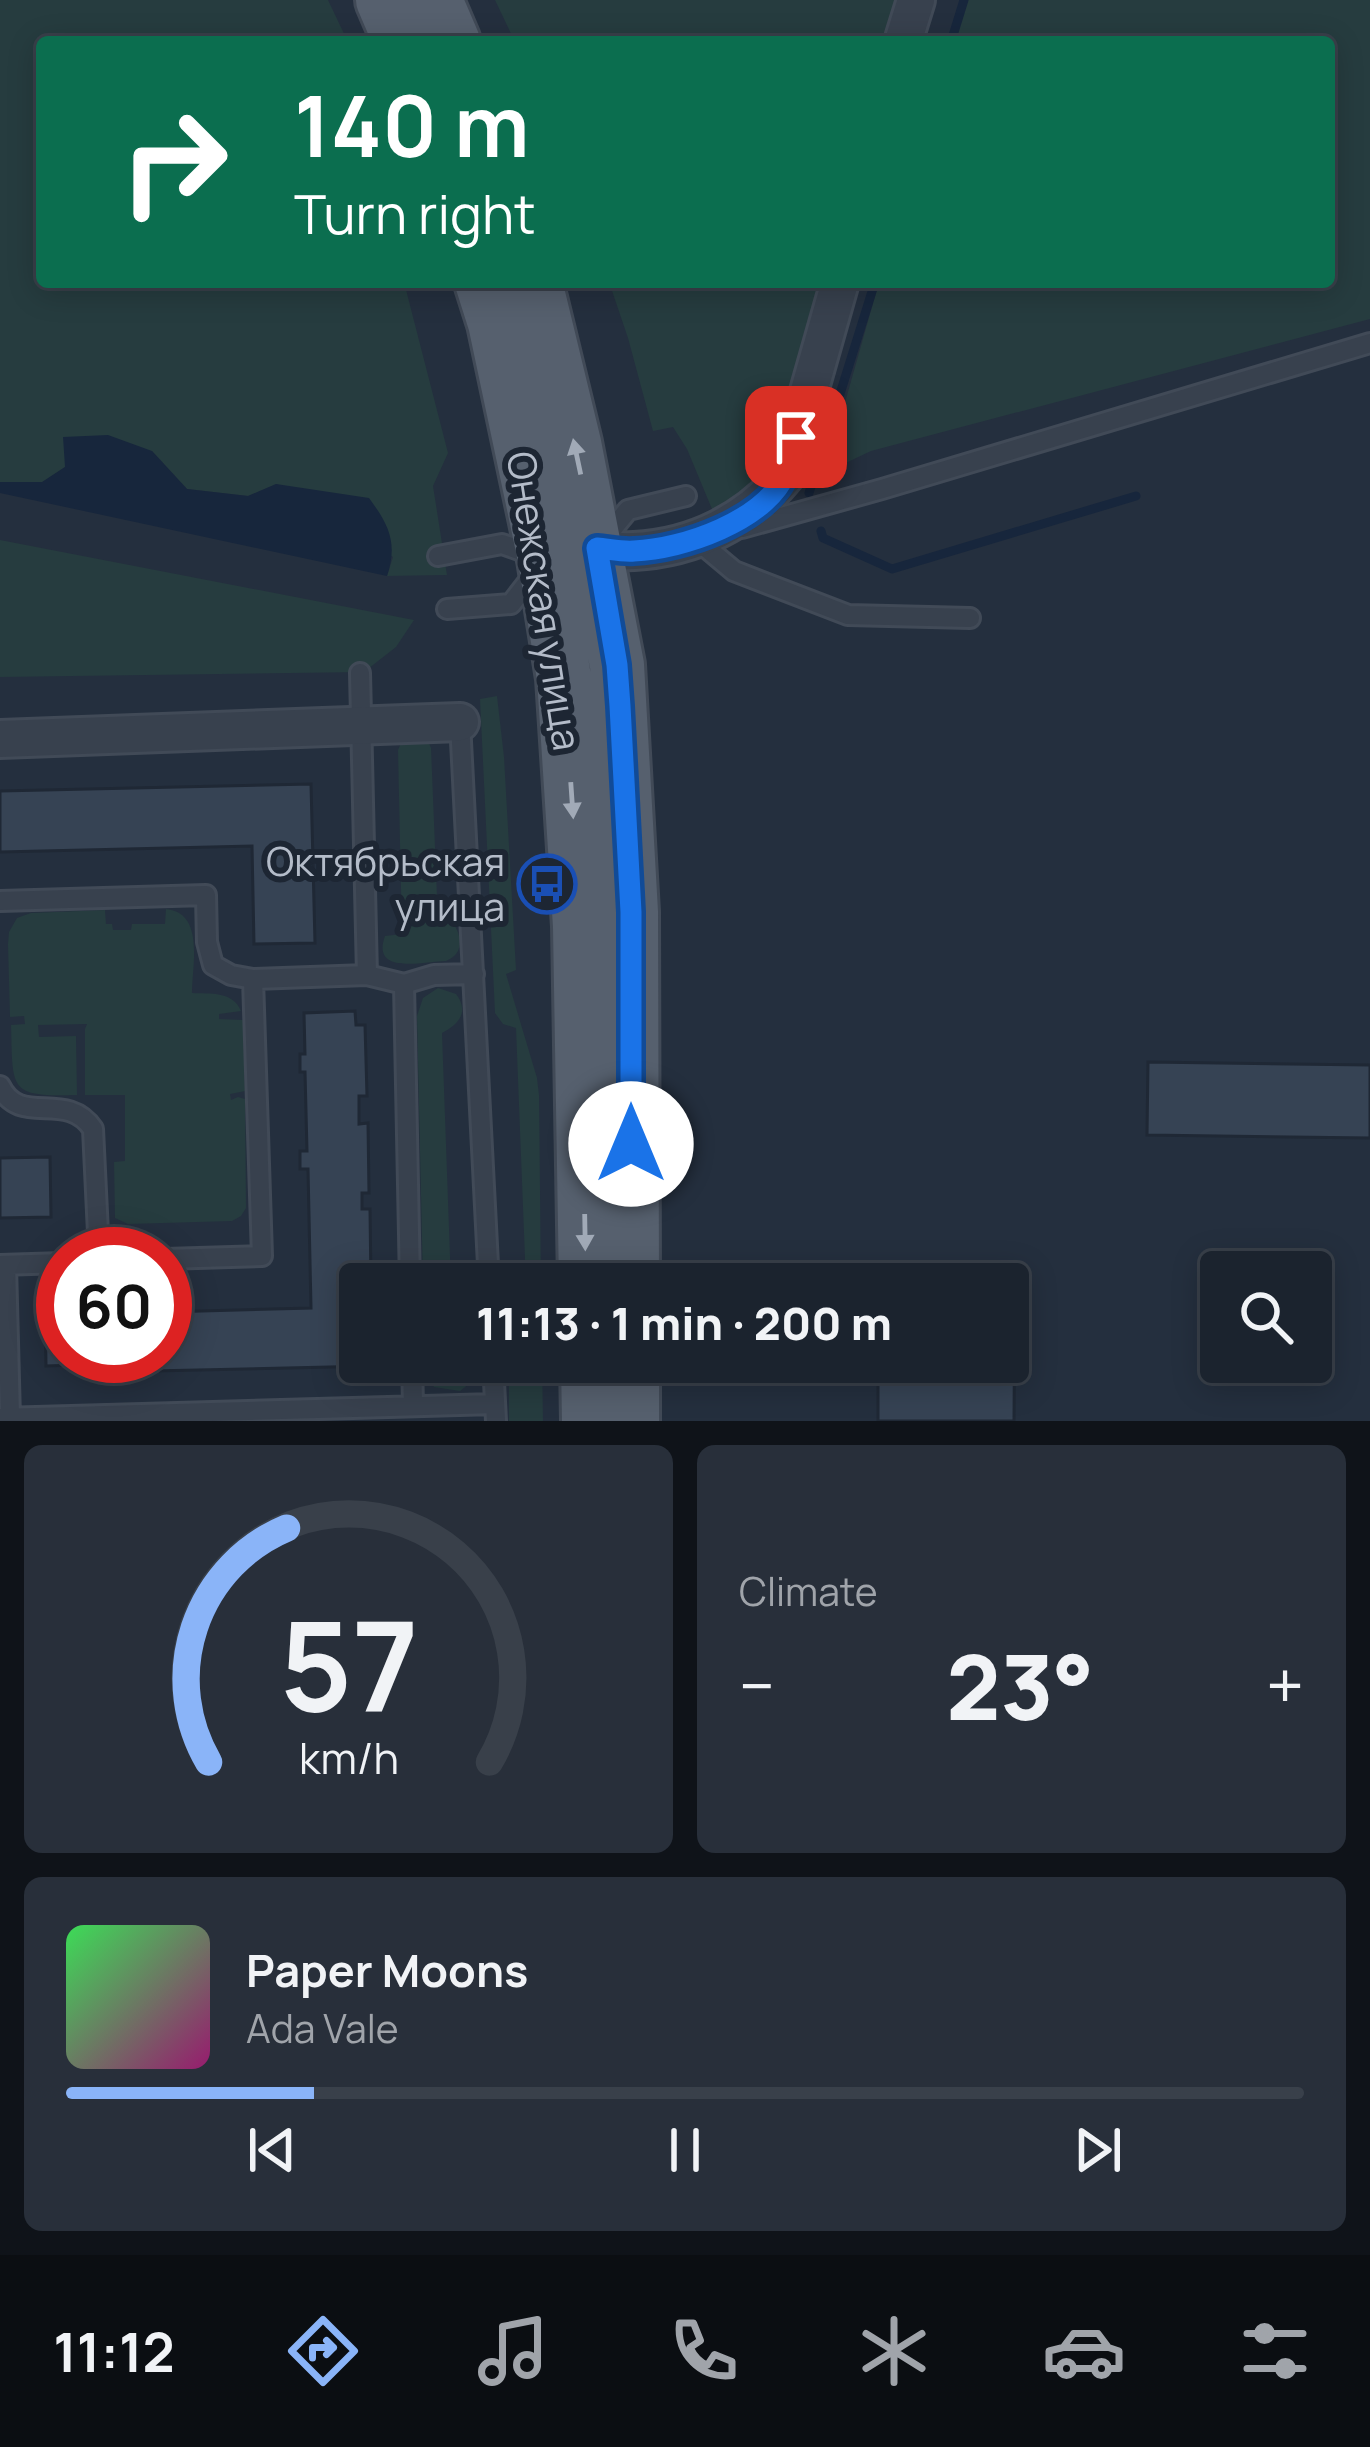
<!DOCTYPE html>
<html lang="en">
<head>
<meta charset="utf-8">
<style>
  body { margin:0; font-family:Manrope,sans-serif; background:#282f3a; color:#f1f3f6; height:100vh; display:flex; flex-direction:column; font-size:45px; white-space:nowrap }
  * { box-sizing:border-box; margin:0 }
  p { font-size:39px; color:#a0a4aa }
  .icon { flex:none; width:66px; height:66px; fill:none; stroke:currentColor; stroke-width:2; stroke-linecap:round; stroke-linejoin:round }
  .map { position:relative; height:1421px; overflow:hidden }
  .drawer { display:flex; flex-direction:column; gap:24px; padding:24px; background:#0f1319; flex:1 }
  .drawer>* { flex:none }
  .hud { position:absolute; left:36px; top:36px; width:1299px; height:252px; border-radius:12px; box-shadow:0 6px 30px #0003,0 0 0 3px #39404a; background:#0b6e4f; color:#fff; overflow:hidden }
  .buttons { position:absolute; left:1200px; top:1251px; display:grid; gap:24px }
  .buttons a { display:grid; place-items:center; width:132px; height:132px; border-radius:12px; background:#1b232e; box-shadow:0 6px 30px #0003,0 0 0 3px #39404a; font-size:60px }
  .speed { position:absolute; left:36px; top:1227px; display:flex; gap:24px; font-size:60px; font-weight:700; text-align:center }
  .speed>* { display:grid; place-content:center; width:156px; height:156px; border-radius:50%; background:#1b232e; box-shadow:0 6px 30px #0003,0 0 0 3px #39404a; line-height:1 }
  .speed .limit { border:18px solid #d22; background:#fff; color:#111 }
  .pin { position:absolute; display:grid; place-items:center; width:102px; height:102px; color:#fff; margin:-51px; border-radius:24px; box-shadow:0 6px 18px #0006 }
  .me { position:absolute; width:132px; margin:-66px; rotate:0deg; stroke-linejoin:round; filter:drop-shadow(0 0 9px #0008) }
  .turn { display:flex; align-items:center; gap:42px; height:252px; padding:0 60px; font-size:54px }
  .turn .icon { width:156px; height:156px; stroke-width:2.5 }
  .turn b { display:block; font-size:84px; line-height:102px }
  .big { font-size:90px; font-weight:800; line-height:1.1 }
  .drawer .widget { flex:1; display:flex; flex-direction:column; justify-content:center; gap:18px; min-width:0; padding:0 42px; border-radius:18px; background:#282f3a }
  .drawer .dial { align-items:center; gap:0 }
  .dial svg { height:312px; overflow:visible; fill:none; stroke:#39404a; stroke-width:7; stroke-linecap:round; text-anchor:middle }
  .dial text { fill:#f1f3f6; stroke:none }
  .song { display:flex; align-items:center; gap:36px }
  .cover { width:144px; height:144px; border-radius:18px; background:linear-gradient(135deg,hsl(130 70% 55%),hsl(320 70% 35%)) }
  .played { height:12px; border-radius:6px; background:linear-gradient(90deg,#8ab4f8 20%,#39404a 20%) }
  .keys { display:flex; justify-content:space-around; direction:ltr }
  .heat { display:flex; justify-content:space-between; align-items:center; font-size:66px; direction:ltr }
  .drawer .tiles { flex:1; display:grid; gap:24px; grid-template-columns:1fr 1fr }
  .widget:last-child { grid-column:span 2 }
  .trip { position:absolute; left:339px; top:1263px; width:690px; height:120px; border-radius:12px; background:#1b232e; box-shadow:0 6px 30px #0003,0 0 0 3px #39404a; font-weight:800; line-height:120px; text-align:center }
  .menu { display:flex; height:192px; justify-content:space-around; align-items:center; background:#0b0e12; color:#a0a4aa }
  .menu .icon { width:84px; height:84px }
  .menu .active { color:#8ab4f8 }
  .menu b { font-size:54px; color:#f1f3f6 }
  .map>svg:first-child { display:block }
  .green { fill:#263c3f }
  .water { fill:#17263c }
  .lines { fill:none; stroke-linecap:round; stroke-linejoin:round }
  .stream { stroke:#17263c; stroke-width:9 }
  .building { fill:#364354; stroke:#1f2835; stroke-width:3 }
  .lane-casing { stroke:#414a57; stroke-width:24 }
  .street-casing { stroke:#414a57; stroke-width:42 }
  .primary-casing { stroke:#414a57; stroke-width:60 }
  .lane { stroke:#38414e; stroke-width:18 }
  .street { stroke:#38414e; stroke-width:36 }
  .primary { stroke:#56606e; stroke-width:54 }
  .oneway { fill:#a1aab7 }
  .route-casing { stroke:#114b97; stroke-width:30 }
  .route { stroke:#1a73e8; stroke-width:21 }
  .labels { text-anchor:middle; stroke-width:12; stroke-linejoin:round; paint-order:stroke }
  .street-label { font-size:39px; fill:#b4bcc9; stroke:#1d2633 }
  .poi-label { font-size:39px; fill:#b4bcc9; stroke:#1d2633; text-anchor:end }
</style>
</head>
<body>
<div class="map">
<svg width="1370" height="1421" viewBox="0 0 1370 1421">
  <rect width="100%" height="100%" fill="#242f3e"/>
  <path class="green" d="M0,0H328L348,42H42V282H404L448,453L433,486L447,575L387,576L393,557L277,484L248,496L187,489L152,451L65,467L43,482H0Z
    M495,0H909L896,42H515Z
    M962,0H1370V319L871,451L816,477L835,438L879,282H1329V42H949Z
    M609,282H831L774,483L717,521L687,449L673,427L653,431L628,338Z
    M0,540L414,620L396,647L364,672L0,677Z
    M497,696L504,757L516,970L506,974L537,1078L539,1095L541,1284H526L516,1028L503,1024L495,1013L480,699Z
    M404,737L428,741L431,748L438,921L455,926C463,940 462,955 446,961C421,962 371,975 385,936L402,934L398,750Z
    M166,909C205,913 192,965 192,993C211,994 233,991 241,1011L219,1014V1019L243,1020L245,1091L230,1094L231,1100L238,1097L245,1099L246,1208L241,1216L232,1221L128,1224L115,1218L114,1162L125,1161V1095H85V1029L87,1024L38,1025L39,1037L76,1036L77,1095C8,1097 13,1090 11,1025L25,1024L24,1016L10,1017L8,944L9,932L17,918L31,913L105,910L106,924H112L113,930H131L132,924H165Z
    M438,988L456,994C470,1012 458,1025 442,1033L451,1284H423L417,1016L423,998Z
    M425,1362H475L474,1380L460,1391L434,1387L425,1374Z
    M509,1362H542L543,1421H509Z"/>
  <path class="water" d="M108,435L152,451L187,489L248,496L276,484L369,498C389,525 398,543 387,576L0,493V482H42L65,467L63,437Z"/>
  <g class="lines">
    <path class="stream" d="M951,42L964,0
      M809,493L875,282
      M821,531L823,538L892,569L1136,496"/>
  </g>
  <path class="building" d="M311,784L315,943L254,944L252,846L0,852V791Z
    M355,1011L356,1025H365L367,1096H359V1124L368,1123L369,1193H362V1209H370L371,1284H360V1362H373V1366L106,1372L107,1380H89L88,1373H75V1365L46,1366L45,1299H63V1356H165V1312L311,1308L308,1169H300V1151H307L305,1072H300V1054H305L304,1013Z
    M1148,1062L1370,1065V1138L1147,1135Z
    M50,1157L51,1217L0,1218V1158Z
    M879,1277L1015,1279L1014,1421H878V1362H1008V1284H879Z"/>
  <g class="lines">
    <g class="lane-casing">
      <path id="lane" d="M742,528L882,489L1370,343
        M604,539L628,510L686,496
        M697,540L734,571L848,615L970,618
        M438,556L502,544L536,556
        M447,609L511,604L535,573
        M360,673L367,975
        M460,722L489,1284
        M0,901L206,895L207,942L213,965L231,975L253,979L367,975L404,984L434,975L474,974
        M404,984L410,1284
        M0,1086C20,1128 66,1089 93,1129L99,1254
        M165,1259L262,1256L253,979
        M0,1265L63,1263
        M6,1265L10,1418
        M412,1362L413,1405
        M493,1362L496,1421
        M0,1418L495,1404"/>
    </g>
    <g class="street-casing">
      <path id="street" d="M903,42L916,0
        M576,552C597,548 614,552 634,551C694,548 748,521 785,476L840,282
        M0,739L460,722"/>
    </g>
    <g class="primary-casing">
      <path id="primary" d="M383,0L401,42
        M435,0L453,42
        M482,282L495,323L545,559L564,678L580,926L586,1284
        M535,282L574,443L617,665L631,912L632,1284
        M588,1362L589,1421
        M632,1362V1421"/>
    </g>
    <use href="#lane" class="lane"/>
    <use href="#street" class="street"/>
    <use href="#primary" class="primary"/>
  </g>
  <defs><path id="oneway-solid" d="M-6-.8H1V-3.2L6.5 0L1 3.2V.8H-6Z" transform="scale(3)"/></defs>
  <g class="oneway">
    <use href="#oneway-solid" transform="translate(577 457) rotate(-102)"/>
    <use href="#oneway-solid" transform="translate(572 800) rotate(86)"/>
    <use href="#oneway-solid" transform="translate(585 1232) rotate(89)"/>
  </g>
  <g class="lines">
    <g class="route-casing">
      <path id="route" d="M631,1144V912L620,706L617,665L597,548C609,549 622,552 634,551C683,549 765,521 786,473C791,462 793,449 796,437"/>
    </g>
    <use href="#route" class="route"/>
  </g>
  <defs>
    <g id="bus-ring" transform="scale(3)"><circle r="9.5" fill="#1d2633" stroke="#1a4fb4" stroke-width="1.5"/><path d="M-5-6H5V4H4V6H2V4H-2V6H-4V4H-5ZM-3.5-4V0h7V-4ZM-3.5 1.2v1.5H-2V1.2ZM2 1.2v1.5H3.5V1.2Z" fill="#1a4fb4"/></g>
  </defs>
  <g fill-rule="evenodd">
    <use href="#bus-ring" x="547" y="884"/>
  </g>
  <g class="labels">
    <g class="street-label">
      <text transform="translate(544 601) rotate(81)" y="14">Онежская улица</text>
    </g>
    <g class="poi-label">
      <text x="505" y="876">Октябрьская<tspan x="505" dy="45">улица</tspan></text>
    </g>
  </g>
</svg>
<div class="buttons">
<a><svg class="icon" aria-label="search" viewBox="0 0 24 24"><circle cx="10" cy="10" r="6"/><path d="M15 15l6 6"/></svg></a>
</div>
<div class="speed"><div class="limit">60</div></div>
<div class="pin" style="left:796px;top:437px;background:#d93025"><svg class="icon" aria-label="arrive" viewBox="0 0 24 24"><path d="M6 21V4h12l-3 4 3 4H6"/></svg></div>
<svg class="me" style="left:631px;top:1144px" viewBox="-20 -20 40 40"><circle r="19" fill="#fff"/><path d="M0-13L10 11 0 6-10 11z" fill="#1a73e8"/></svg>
<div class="trip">11:13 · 1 min · 200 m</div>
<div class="hud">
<div class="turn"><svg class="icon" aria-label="right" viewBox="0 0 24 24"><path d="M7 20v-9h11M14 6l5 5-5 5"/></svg><div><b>140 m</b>Turn right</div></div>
</div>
</div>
<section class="drawer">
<div class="tiles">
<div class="widget dial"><svg viewBox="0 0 100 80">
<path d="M14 69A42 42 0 1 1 86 69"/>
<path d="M14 69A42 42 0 0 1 34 9" stroke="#8ab4f8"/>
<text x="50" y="56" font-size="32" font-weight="700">57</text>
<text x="50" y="72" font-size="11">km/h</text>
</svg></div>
<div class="widget"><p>Climate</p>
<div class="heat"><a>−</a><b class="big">23°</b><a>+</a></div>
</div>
<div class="widget">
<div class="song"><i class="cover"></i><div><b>Paper Moons</b><p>Ada Vale</p></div></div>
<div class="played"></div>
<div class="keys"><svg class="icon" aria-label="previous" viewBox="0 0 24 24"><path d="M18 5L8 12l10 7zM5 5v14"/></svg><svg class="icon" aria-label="pause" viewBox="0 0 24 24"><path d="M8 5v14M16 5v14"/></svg><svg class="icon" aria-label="next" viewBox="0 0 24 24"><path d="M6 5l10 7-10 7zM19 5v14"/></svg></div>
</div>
</div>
</section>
<nav class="menu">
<b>11:12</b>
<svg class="icon active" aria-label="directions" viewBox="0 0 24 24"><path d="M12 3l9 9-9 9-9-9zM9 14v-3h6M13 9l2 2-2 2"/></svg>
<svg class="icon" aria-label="music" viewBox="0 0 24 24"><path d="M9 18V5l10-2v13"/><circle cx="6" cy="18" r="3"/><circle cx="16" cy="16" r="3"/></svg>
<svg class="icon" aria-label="phone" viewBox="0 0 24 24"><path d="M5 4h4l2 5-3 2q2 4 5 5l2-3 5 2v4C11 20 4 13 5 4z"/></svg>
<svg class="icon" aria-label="climate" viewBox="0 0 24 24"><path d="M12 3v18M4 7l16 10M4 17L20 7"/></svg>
<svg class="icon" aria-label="car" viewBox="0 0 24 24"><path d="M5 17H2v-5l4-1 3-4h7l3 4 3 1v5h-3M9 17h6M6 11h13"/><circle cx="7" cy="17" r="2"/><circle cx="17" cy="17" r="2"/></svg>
<svg class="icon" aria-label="filters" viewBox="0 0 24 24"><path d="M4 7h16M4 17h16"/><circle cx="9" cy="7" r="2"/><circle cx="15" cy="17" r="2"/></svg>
</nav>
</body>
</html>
